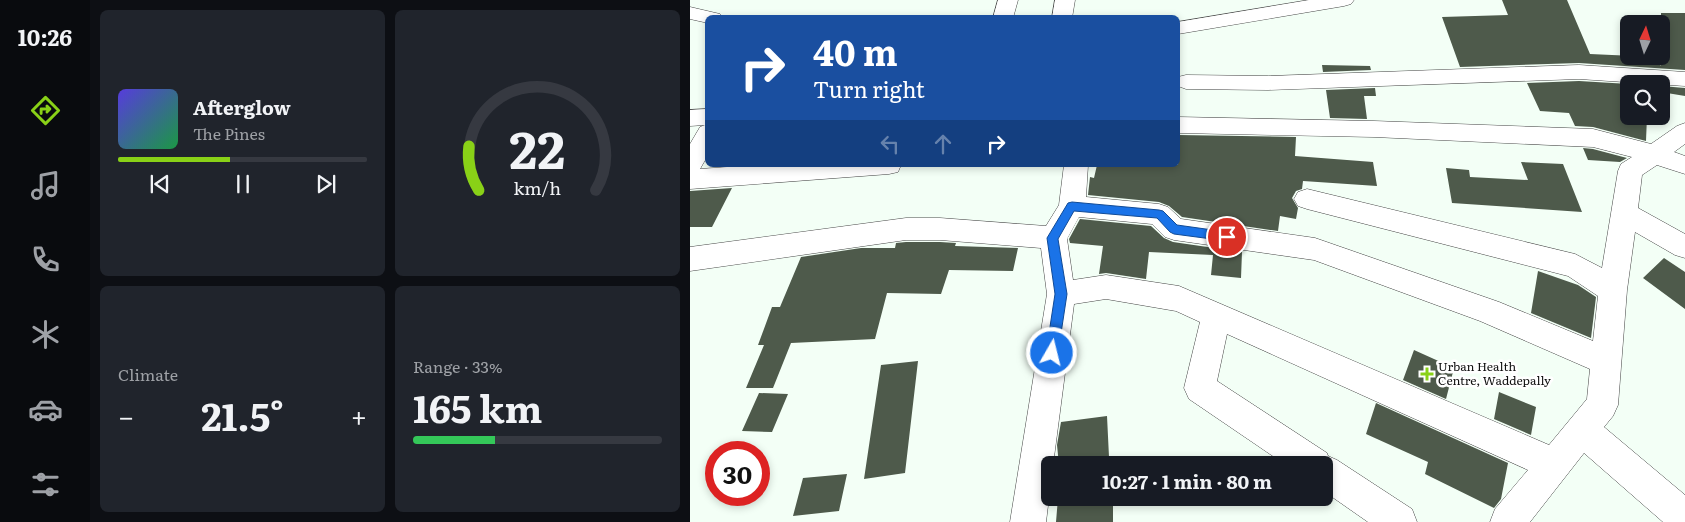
<!DOCTYPE html>
<html lang="en">
<head>
<meta charset="utf-8">
<style>
  body { margin:0; font-family:Literata,serif; background:#20242c; color:#f1f3f6; height:100vh; display:flex; flex-direction:column; font-size:19px; white-space:nowrap }
  * { box-sizing:border-box; margin:0 }
  p { font-size:16px; color:#9ea1a6 }
  .icon { flex:none; width:28px; height:28px; fill:none; stroke:currentColor; stroke-width:2; stroke-linecap:round; stroke-linejoin:round }
  .map { position:relative; flex:1; overflow:hidden }
  .drawer { display:flex; flex-direction:column; gap:10px; padding:10px; background:#0d0f14; width:600px }
  .drawer>* { flex:none }
  .banner { position:absolute; left:15px; top:15px; width:475px; height:152px; border-radius:8px; box-shadow:0 2px 8px #0003; background:#1a4fa0; color:#fff; overflow:hidden }
  .needle { width:32px; rotate:4deg }
  .buttons { position:absolute; left:930px; top:15px; display:grid; gap:10px }
  .buttons a { display:grid; place-items:center; width:50px; height:50px; border-radius:8px; background:#171b24; box-shadow:0 2px 8px #0003; font-size:25px }
  .speed { position:absolute; left:15px; top:441px; display:flex; gap:10px; font-size:25px; font-weight:700; text-align:center }
  .speed>* { display:grid; place-content:center; width:65px; height:65px; border-radius:50%; background:#171b24; box-shadow:0 2px 8px #0003; line-height:1 }
  .speed .limit { border:8px solid #d22; background:#fff; color:#111 }
  .pin { position:absolute; display:grid; place-items:center; width:42px; height:42px; color:#fff; margin:-21px; border:2px solid #fff; border-radius:50%; box-shadow:0 1px 5px #0007 }
  .me { position:absolute; width:55px; margin:-28px; rotate:8deg; stroke-linejoin:round; filter:drop-shadow(0 0 4px #0008) }
  .turn { display:flex; align-items:center; gap:18px; height:105px; padding:0 25px; font-size:22px }
  .turn .icon { width:65px; height:65px; stroke-width:2.5 }
  .turn b { display:block; font-size:35px; line-height:42px }
  .lanes { display:flex; align-items:center; height:48px; padding:0 25px; background:#0003; justify-content:center; gap:25px; direction:ltr }
  .lanes .off { opacity:.35 }
  .big { font-size:38px; font-weight:700; line-height:1.1 }
  .drawer .card { flex:1; display:flex; flex-direction:column; justify-content:center; gap:8px; min-width:0; padding:0 18px; border-radius:8px; background:#20242c }
  .drawer .dial { align-items:center; gap:0 }
  .dial svg { height:130px; overflow:visible; fill:none; stroke:#363941; stroke-width:7; stroke-linecap:round; text-anchor:middle }
  .dial text { fill:#f1f3f6; stroke:none }
  .song { display:flex; align-items:center; gap:15px }
  .cover { width:60px; height:60px; border-radius:8px; background:linear-gradient(135deg,hsl(250 70% 55%),hsl(140 70% 35%)) }
  .played { height:5px; border-radius:2px; background:linear-gradient(90deg,#89d117 45%,#363941 45%) }
  .keys { display:flex; justify-content:space-around; direction:ltr }
  .heat { display:flex; justify-content:space-between; align-items:center; font-size:28px; direction:ltr }
  .charge { height:8px; border-radius:4px; background:linear-gradient(90deg,#34c759 33%,#363941 0) }
  .drawer .tiles { flex:1; display:grid; gap:10px; grid-template-columns:repeat(2,1fr) }
  .trip { position:absolute; left:351px; top:456px; width:292px; height:50px; border-radius:8px; background:#171b24; box-shadow:0 2px 8px #0003; font-weight:700; line-height:50px; text-align:center }
  main { display:flex; flex:1; min-height:0 }
  .tab-bar { display:flex; flex-direction:column; width:90px; justify-content:space-around; align-items:center; background:#090b0e; color:#9ea1a6 }
  .tab-bar .icon { width:35px; height:35px }
  .tab-bar .selected { color:#89d117 }
  .tab-bar b { font-size:22px; color:#f1f3f6 }
  .map>svg:first-child { display:block }
  .building { fill:#4e5a4b }
  .lines { fill:none; stroke-linecap:round; stroke-linejoin:round }
  .minor-casing { stroke:#434343; stroke-width:1 }
  .minor { fill:#fff; fill-rule:evenodd }
  .route { fill:#1a73e8; stroke:#114b97 }
  .poi-dot { fill:#89d117; stroke:#fff; stroke-width:2 }
  .labels { text-anchor:middle; stroke-width:5; stroke-linejoin:round; paint-order:stroke }
  .poi-label { font-size:12px; fill:#101010; stroke:#fff; text-anchor:start }
</style>
</head>
<body>
<main>
<nav class="tab-bar">
<b>10:26</b>
<svg class="icon selected" aria-label="directions" viewBox="0 0 24 24"><path d="M12 3l9 9-9 9-9-9zM9 14v-3h6M13 9l2 2-2 2"/></svg>
<svg class="icon" aria-label="music" viewBox="0 0 24 24"><path d="M9 18V5l10-2v13"/><circle cx="6" cy="18" r="3"/><circle cx="16" cy="16" r="3"/></svg>
<svg class="icon" aria-label="phone" viewBox="0 0 24 24"><path d="M5 4h4l2 5-3 2q2 4 5 5l2-3 5 2v4C11 20 4 13 5 4z"/></svg>
<svg class="icon" aria-label="climate" viewBox="0 0 24 24"><path d="M12 3v18M4 7l16 10M4 17L20 7"/></svg>
<svg class="icon" aria-label="car" viewBox="0 0 24 24"><path d="M5 17H2v-5l4-1 3-4h7l3 4 3 1v5h-3M9 17h6M6 11h13"/><circle cx="7" cy="17" r="2"/><circle cx="17" cy="17" r="2"/></svg>
<svg class="icon" aria-label="filters" viewBox="0 0 24 24"><path d="M4 7h16M4 17h16"/><circle cx="9" cy="7" r="2"/><circle cx="15" cy="17" r="2"/></svg>
</nav>
<section class="drawer">
<div class="tiles">
<div class="card">
<div class="song"><i class="cover"></i><div><b>Afterglow</b><p>The Pines</p></div></div>
<div class="played"></div>
<div class="keys"><svg class="icon" aria-label="previous" viewBox="0 0 24 24"><path d="M18 5L8 12l10 7zM5 5v14"/></svg><svg class="icon" aria-label="pause" viewBox="0 0 24 24"><path d="M8 5v14M16 5v14"/></svg><svg class="icon" aria-label="next" viewBox="0 0 24 24"><path d="M6 5l10 7-10 7zM19 5v14"/></svg></div>
</div>
<div class="card dial"><svg viewBox="0 0 100 80">
<path d="M14 69A42 42 0 1 1 86 69"/>
<path d="M14 69A42 42 0 0 1 8 42" stroke="#89d117"/>
<text x="50" y="56" font-size="32" font-weight="700">22</text>
<text x="50" y="72" font-size="11">km/h</text>
</svg></div>
<div class="card"><p>Climate</p>
<div class="heat"><a>−</a><b class="big">21.5°</b><a>+</a></div>
</div>
<div class="card"><p>Range · 33%</p><b class="big">165 km</b><div class="charge"></div></div>
</div>
</section>
<div class="map">
<svg width="995" height="522" viewBox="0 0 995 522">
  <rect width="100%" height="100%" fill="#f3fff6"/>
  <path class="building" d="M812,0H877L900,54L966,57L971,66V13H995V70L889,63L770,67L752,17L818,15Z
    M632,65L680,66L681,70L633,72Z
    M889,81L939,84V116H957L956,141L903,127L885,126L879,113L850,111L837,83Z
    M971,86L995,88V96L971,92Z
    M685,88L686,96H674L677,119L640,118L636,90Z
    M489,135L606,137L605,156L683,162L687,186L613,181L612,189L606,191L602,198L608,208L606,219L590,216L588,231L492,217L479,206L469,202L398,195L400,177L404,178L407,165H488Z
    M893,148L903,149L937,158L930,162L898,160Z
    M831,162L873,164L892,212L762,203L756,168L779,170L780,177L838,180Z
    M42,188L22,227H0V191Z
    M390,219L461,226L474,238L483,242L552,252L551,278L521,275L523,255L459,252L456,279L416,273L409,274L413,246L380,243L379,239Z
    M216,242H250L266,243L265,246L328,248L323,271L259,270L251,294L197,293L185,339L101,343L83,388H56L74,345H68L82,307H90L111,257L171,248H205L206,243Z
    M974,258L995,272V309L953,278Z
    M848,271L888,285L906,297L901,338L841,313Z
    M724,350L764,368L756,399L713,380Z
    M228,361L215,473L174,479L191,365Z
    M809,392L846,407L841,435L804,419Z
    M69,393L98,394L82,432L52,431Z
    M686,403L818,463L811,499L804,508L735,474L738,462L676,434Z
    M417,416L419,457H422V465H369L367,445L371,422Z
    M157,474L149,511L103,516L113,478Z
    M368,498H423V522H366Z"/>
  <g class="lines">
    <g class="minor-casing">
      <path id="minor" d="M308,0H328L323,18H303Z
        M365,0H385L382,18H362Z
        M619,0H664L661,4L654,6L488,34V22Z
        M0,7L30,14L33,18H18V23L0,19Z
        M889,65L995,72V86L889,79L578,90L496,89L488,86V77L496,75L578,76Z
        M18,109V155L10,169L64,165H211L208,172L199,174L0,189V144L10,127L15,125L0,126V110Z
        M488,117L684,121L903,129L961,144L987,126L995,123V144L984,152L995,156V174L967,165L952,175L948,208L995,234V258L985,255L945,232L937,290L928,405L923,416L914,427L995,495V522H973L894,453L840,522H800L805,509L838,470L537,334L527,381L637,453L638,456L647,460L722,509L727,522H678L635,492V465H596L499,399L494,388L510,322L486,311L416,299L384,304L363,465H360V489L356,522H320L357,294L351,248L250,240H216L0,271V247L216,218H250L356,226L369,205L374,165H398L396,197L469,204L478,207L491,219L625,238L809,302L903,341L908,296L878,276L617,209L608,206L604,199L608,192L617,189L885,254L912,268L928,171L931,164L942,157L903,147L684,137L488,133ZM389,217L462,224L475,237L484,240L624,260L790,321L900,369L897,399L859,445L489,286L416,275L383,280L377,239Z"/>
    </g>
    <use href="#minor" class="minor"/>
  </g>
  <path class="route" d="M382,202L469,210L473,211L487,225L537,232L542,237L537,241L484,234L480,232L467,218L384,211L368,239L377,294L368,353L367,357L362,359L358,357L356,353L365,294L357,238L378,203Z"/>
  <path class="poi-dot" d="M734.5 366.5h5v5h5v5h-5v5h-5v-5h-5v-5h5z"/>
  <g class="labels">
    <g class="poi-label">
      <text x="748" y="371">Urban Health<tspan x="748" dy="14">Centre, Waddepally</tspan></text>
    </g>
  </g>
</svg>
<div class="buttons">
<a><svg class="needle" viewBox="-14 -14 28 28"><path d="M0-13l5 13h-10z" fill="#e53935"/><path d="M0 13l5-13h-10z" fill="#9ea1a6"/></svg></a>
<a><svg class="icon" aria-label="search" viewBox="0 0 24 24"><circle cx="10" cy="10" r="6"/><path d="M15 15l6 6"/></svg></a>
</div>
<div class="speed"><div class="limit">30</div></div>
<div class="pin" style="left:537px;top:237px;background:#d93025"><svg class="icon" aria-label="arrive" viewBox="0 0 24 24"><path d="M6 21V4h12l-3 4 3 4H6"/></svg></div>
<svg class="me" style="left:362px;top:353px" viewBox="-20 -20 40 40"><circle r="17" fill="#1a73e8" stroke="#fff" stroke-width="3"/><path d="M0-11L8 9 0 5-8 9z" fill="#fff"/></svg>
<div class="trip">10:27 · 1 min · 80 m</div>
<div class="banner">
<div class="turn"><svg class="icon" aria-label="right" viewBox="0 0 24 24"><path d="M7 20v-9h11M14 6l5 5-5 5"/></svg><div><b>40 m</b>Turn right</div></div>
<div class="lanes"><svg class="icon off" aria-label="left" viewBox="0 0 24 24"><path d="M17 20v-9H6M10 6l-5 5 5 5"/></svg><svg class="icon off" aria-label="ahead" viewBox="0 0 24 24"><path d="M12 20V5M6 11l6-6 6 6"/></svg><svg class="icon" aria-label="right" viewBox="0 0 24 24"><path d="M7 20v-9h11M14 6l5 5-5 5"/></svg></div>
</div>
</div>
</main>
</body>
</html>
